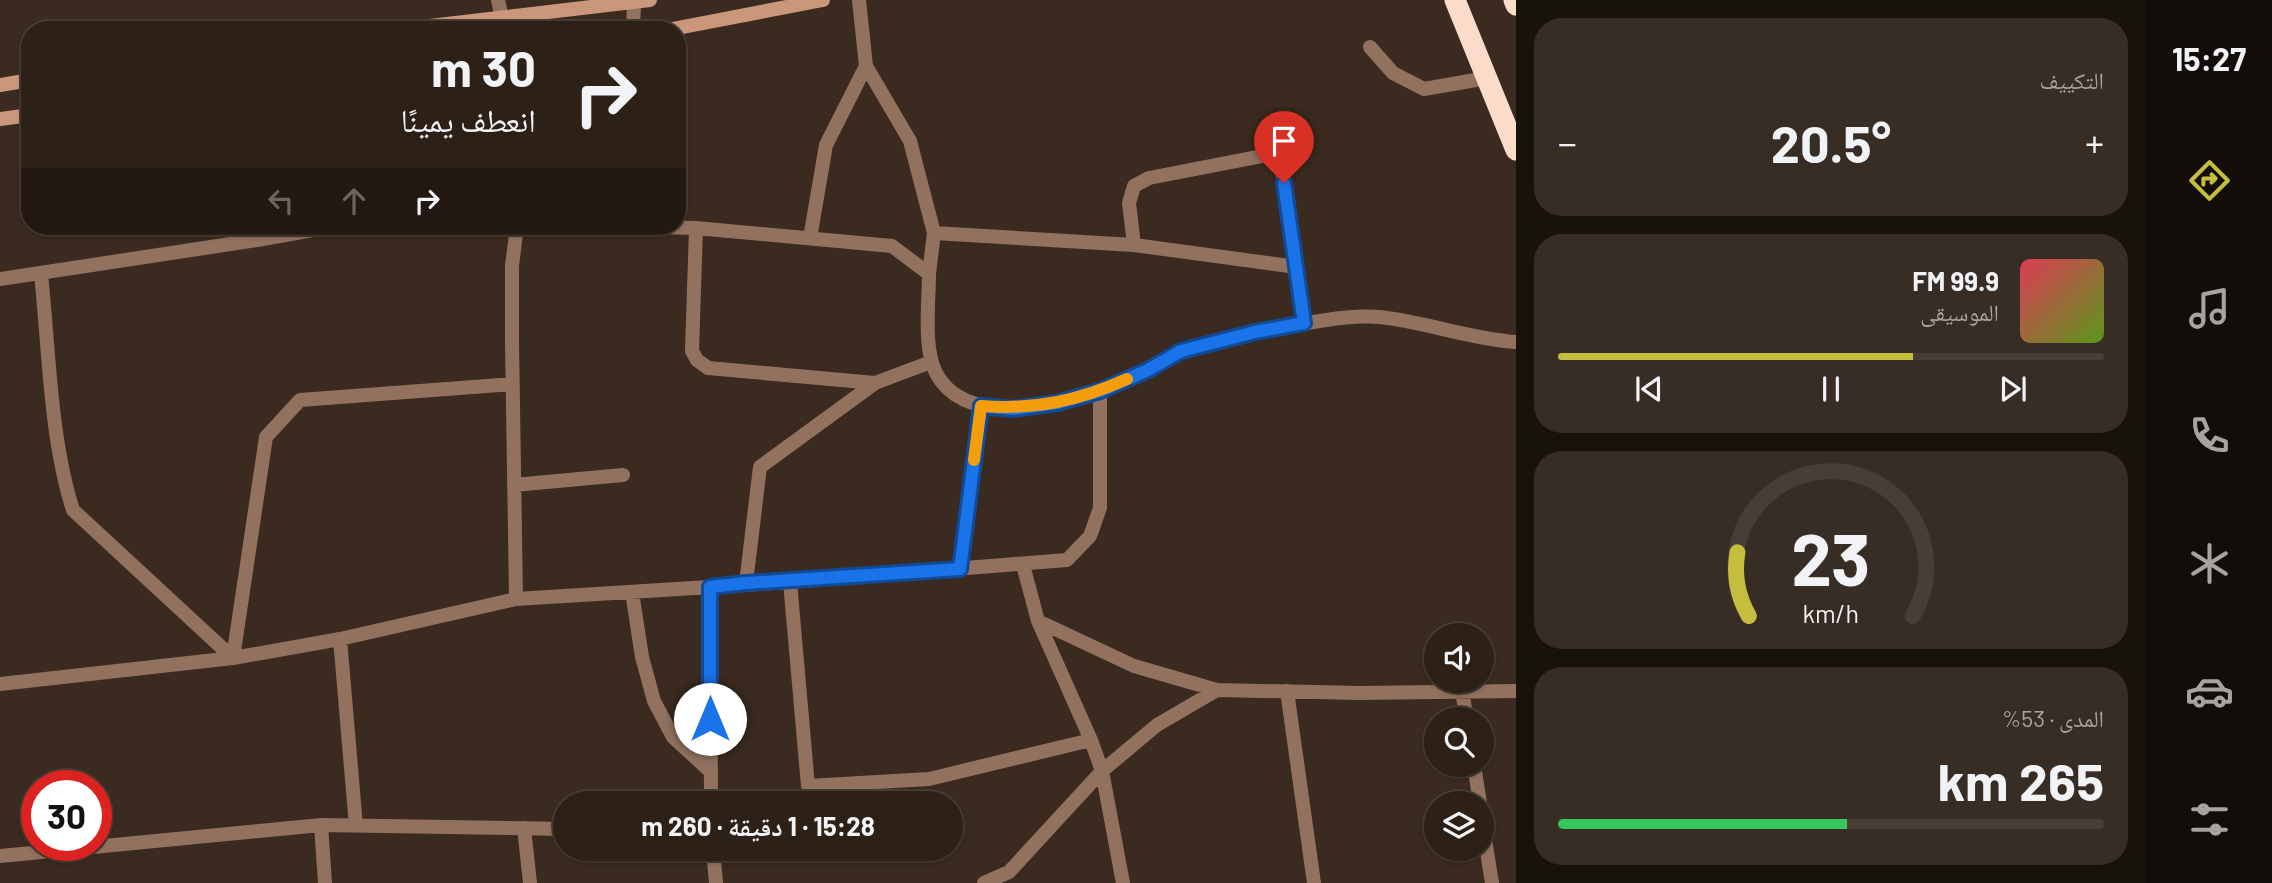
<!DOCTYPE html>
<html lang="ar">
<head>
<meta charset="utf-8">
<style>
  body { margin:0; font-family:Barlow,"Noto Naskh Arabic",sans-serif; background:#382d24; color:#f1f3f6; direction:rtl; height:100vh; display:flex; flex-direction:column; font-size:26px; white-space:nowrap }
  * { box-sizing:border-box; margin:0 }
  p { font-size:23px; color:#a6a3a1 }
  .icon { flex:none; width:38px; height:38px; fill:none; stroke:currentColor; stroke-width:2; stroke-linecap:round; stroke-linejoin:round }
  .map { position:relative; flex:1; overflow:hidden; direction:ltr }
  .sheet { display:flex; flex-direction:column; gap:18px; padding:18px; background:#18120d; width:630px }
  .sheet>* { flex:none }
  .banner { position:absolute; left:21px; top:21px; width:665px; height:214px; border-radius:28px; box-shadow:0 2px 5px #0004,0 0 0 2px #483e36; direction:rtl; background:#2c2017; color:#f1f3f6; overflow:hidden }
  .fabs { position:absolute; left:1424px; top:623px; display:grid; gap:14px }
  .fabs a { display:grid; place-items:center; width:70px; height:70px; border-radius:50%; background:#2c2017; box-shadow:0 2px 5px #0004,0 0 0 2px #483e36; font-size:35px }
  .speed { position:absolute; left:21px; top:770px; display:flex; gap:14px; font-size:35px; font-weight:700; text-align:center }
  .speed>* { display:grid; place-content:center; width:91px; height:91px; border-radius:50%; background:#2c2017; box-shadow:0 2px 5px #0004,0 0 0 2px #483e36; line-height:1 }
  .speed .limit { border:10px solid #d22; background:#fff; color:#111 }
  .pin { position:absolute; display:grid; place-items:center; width:60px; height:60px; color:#fff; margin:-72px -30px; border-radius:50% 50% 50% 0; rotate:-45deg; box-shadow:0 0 7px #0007 }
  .pin .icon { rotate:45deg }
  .me { position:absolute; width:77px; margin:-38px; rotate:0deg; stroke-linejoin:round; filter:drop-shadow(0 0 5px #0008) }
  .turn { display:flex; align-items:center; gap:24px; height:147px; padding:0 35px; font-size:32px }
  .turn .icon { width:91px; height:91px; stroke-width:2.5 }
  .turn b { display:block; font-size:49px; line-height:60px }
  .lanes { display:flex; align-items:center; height:66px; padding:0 35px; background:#0003; justify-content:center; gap:35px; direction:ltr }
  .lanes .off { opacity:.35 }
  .big { font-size:52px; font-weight:700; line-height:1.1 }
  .sheet .tile { flex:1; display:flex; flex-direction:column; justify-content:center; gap:10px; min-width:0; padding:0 24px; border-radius:28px; background:#382d24 }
  .sheet .dial { align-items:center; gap:0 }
  .dial svg { height:182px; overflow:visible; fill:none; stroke:#483e36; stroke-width:7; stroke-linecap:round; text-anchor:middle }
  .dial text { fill:#f1f3f6; stroke:none }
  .song { display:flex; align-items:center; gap:21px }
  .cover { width:84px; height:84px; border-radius:10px; background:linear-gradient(135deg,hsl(350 70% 55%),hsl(90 70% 35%)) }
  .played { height:7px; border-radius:4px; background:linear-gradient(90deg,#c4bd3e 65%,#483e36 65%) }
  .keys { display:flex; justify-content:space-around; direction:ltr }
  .heat { display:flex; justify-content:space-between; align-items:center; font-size:38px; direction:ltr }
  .charge { height:10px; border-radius:5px; background:linear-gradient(90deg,#34c759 53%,#483e36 0) }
  .trip { position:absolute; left:553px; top:791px; width:410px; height:70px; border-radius:35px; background:#2c2017; box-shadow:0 2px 5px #0004,0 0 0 2px #483e36; font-weight:700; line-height:70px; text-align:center; direction:rtl }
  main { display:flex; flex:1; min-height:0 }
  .tabs { display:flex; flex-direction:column; width:126px; justify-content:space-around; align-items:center; background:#120d09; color:#a6a3a1 }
  .tabs .icon { width:49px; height:49px }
  .tabs .current { color:#c4bd3e }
  .tabs b { font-size:32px; color:#f1f3f6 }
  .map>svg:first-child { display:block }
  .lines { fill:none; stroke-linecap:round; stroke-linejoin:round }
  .lane { stroke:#92725f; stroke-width:14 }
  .street { stroke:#92725f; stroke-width:14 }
  .secondary { stroke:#ca977a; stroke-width:14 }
  .highway { stroke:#fbdbc9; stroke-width:21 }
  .route-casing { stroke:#114b97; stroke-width:18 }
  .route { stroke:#1a73e8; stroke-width:12 }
  .slow { stroke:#f59e0b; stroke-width:12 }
</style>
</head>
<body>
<main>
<nav class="tabs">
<b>15:27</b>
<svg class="icon current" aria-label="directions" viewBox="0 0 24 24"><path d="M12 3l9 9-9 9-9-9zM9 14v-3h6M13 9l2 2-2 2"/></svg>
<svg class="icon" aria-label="music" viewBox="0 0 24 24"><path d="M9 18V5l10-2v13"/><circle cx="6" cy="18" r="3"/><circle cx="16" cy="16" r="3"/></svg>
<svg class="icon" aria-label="phone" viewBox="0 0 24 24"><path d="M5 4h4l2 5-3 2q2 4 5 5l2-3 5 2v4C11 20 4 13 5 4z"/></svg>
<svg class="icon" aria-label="climate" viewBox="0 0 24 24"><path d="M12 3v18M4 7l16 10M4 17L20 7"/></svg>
<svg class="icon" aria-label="car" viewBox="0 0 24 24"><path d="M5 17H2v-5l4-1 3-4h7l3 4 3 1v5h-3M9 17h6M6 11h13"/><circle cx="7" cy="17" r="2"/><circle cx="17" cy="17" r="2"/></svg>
<svg class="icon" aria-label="filters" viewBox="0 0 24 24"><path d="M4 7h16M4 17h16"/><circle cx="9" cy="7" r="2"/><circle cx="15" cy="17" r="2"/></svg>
</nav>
<section class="sheet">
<div class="tile"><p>التكييف</p>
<div class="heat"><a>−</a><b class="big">20.5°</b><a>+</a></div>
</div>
<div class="tile">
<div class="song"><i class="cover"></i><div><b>99.9 FM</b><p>الموسيقى</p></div></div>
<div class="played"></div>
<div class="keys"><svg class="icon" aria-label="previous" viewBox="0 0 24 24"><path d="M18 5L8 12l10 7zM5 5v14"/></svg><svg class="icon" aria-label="pause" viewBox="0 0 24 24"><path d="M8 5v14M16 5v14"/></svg><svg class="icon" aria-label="next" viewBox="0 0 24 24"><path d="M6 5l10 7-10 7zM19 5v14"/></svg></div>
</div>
<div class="tile dial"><svg viewBox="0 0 100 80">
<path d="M14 69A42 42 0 1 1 86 69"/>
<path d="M14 69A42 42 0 0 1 9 41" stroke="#c4bd3e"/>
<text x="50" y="56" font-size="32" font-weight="700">23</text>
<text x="50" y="72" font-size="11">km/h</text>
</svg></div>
<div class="tile"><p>المدى · 53%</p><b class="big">265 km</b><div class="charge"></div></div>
</section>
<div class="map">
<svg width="1516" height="883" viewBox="0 0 1516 883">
  <rect width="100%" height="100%" fill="#3a2a1f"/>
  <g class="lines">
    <path class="lane" d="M1370,47L1393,73L1424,89L1487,78"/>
    <path class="street" d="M498,0L502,18
      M633,30L634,3
      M866,66L910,141L934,233L929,274
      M617,226L696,228L892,246L929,274C929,302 923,348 936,373C964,427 1057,408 1102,390C1118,384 1135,376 1150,368C1161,363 1171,354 1182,350C1194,346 1207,344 1218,341C1247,334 1277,327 1307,323C1331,319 1356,315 1380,317C1426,322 1470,339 1516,342
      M696,228L692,351L697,360L708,368L875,383
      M934,233L1134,245L1297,267
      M810,238L826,145L866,66L859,0
      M1134,245L1129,203L1134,186L1149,178L1278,153L1288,199L1304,323
      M41,274C49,349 50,439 73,510L233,658
      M0,279L257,240L336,226
      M514,485L623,475
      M1023,565L1038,621L1091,740L1102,771L1123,883
      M960,569L981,406
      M790,582L808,786L929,779L1091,740
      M746,583L760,467L875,383L931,362
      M710,587L711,803
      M632,592L642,657L654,701L673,737L710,771
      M516,599L512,342V266L517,226
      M1038,621L1134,666L1217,690
      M340,639L356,826
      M233,658L266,437L300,400L512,384
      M0,684L233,658L340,639L516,599L790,582L1067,560L1090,536L1100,508V391
      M1287,691L1314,883
      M1462,692L1467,719
      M1474,765L1480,803
      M1482,820L1492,883
      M321,825L325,883
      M524,828L530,883
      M713,849L716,883
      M0,856L321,825L565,829
      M984,883L1009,872L1102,771L1157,725L1217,690L1359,693L1516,691"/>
    <path class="secondary" d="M396,30L650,0
      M667,30L823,0
      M0,85L30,80
      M0,119L30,115"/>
    <path class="highway" d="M1455,0L1516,150
      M1514,0L1516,5"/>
  </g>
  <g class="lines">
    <g class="route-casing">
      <path id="route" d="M710,719V587L746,583L960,569L981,406L1013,409L1057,403L1100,391L1148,370L1181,351L1255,332L1304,323L1284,183"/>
    </g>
    <use href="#route" class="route"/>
    <path class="slow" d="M974,460L981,406C1035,410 1078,401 1127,379"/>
  </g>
</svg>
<div class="fabs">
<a><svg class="icon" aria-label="sound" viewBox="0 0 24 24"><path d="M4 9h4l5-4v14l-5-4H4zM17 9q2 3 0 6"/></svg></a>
<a><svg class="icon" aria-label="search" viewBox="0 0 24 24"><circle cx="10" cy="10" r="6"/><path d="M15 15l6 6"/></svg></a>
<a><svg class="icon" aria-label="layers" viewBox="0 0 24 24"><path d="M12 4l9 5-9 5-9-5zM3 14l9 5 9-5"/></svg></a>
</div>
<div class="speed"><div class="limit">30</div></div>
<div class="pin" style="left:1284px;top:183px;background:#d93025"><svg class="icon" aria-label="arrive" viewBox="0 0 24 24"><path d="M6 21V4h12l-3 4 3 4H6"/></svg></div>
<svg class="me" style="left:710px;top:719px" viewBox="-20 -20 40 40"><circle r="19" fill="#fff"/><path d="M0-13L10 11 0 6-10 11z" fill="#1a73e8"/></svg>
<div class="trip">15:28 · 1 دقيقة · 260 m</div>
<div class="banner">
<div class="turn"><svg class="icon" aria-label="right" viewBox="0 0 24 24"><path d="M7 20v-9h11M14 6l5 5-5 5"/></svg><div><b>30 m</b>انعطف يمينًا</div></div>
<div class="lanes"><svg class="icon off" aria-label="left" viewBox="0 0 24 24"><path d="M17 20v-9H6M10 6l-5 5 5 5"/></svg><svg class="icon off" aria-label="ahead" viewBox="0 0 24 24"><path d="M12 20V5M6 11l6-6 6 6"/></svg><svg class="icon" aria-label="right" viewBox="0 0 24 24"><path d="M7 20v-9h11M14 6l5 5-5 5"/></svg></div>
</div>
</div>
</main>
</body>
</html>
